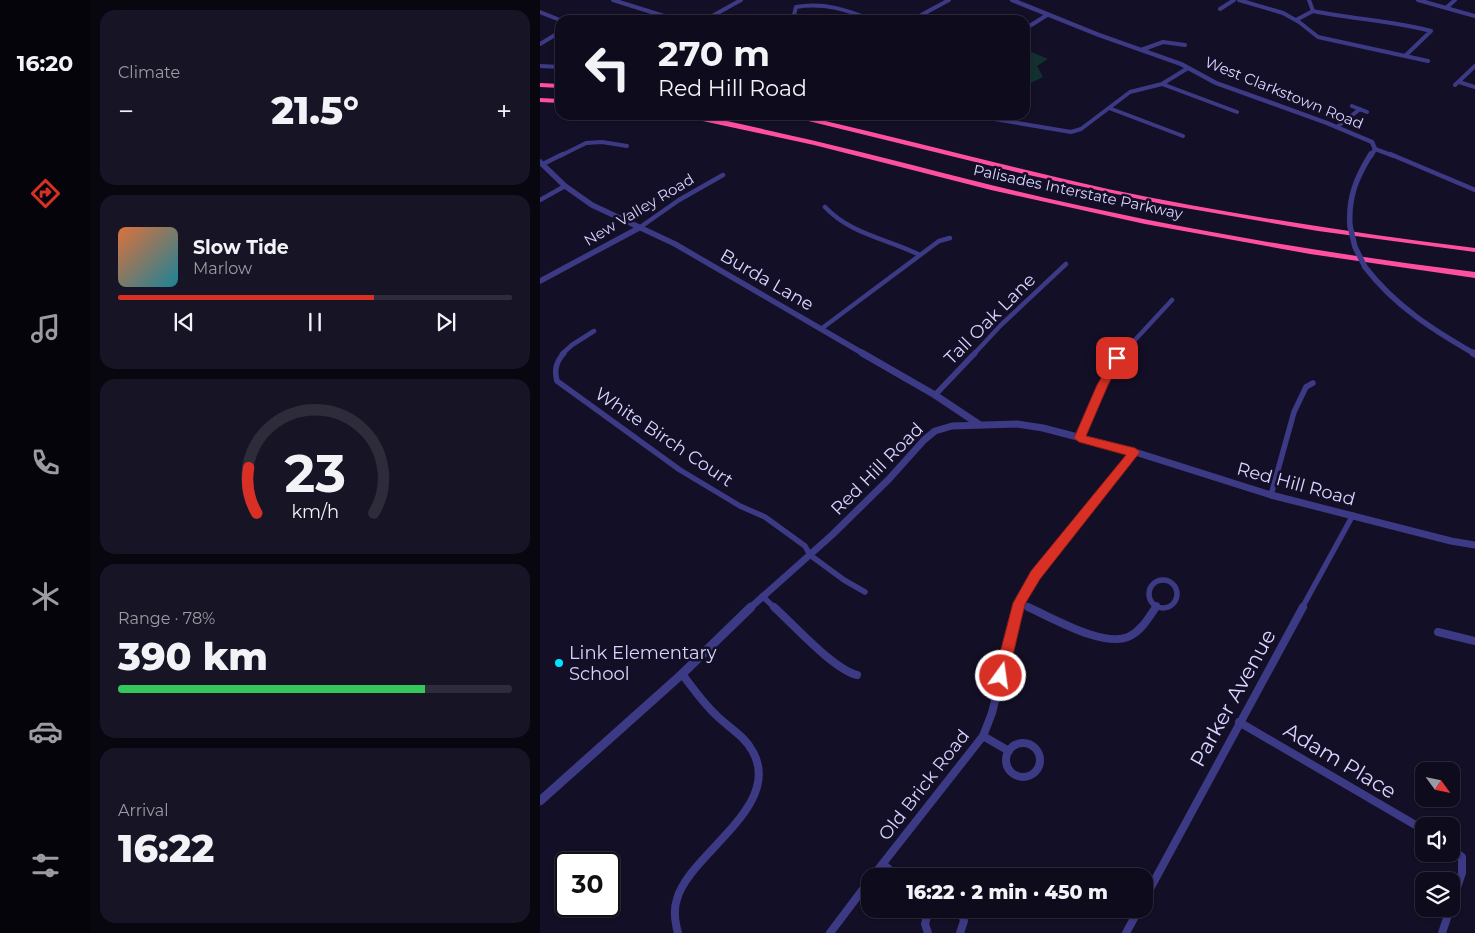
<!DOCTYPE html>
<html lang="en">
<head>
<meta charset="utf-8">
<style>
  body { margin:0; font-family:Montserrat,sans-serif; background:#171425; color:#f1f3f6; height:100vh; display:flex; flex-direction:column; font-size:19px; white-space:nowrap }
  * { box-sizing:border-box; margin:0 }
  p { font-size:16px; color:#9b9ba3 }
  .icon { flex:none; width:28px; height:28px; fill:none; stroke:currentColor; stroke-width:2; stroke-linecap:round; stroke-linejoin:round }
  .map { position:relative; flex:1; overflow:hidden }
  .details { display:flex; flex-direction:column; gap:10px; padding:10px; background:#08060f; width:450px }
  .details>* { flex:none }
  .hud { position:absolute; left:15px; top:15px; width:475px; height:105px; border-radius:15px; box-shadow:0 1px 4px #0004,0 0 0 1px #2e2b3b; background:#0e0b1c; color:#f1f3f6; overflow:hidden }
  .needle { width:32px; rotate:123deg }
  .controls { position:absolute; left:875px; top:762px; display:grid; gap:10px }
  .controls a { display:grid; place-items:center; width:45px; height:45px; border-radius:10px; background:#0e0b1c; box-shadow:0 1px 4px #0004,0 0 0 1px #2e2b3b; font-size:25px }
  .speed { position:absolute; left:15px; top:852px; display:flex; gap:10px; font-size:25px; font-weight:700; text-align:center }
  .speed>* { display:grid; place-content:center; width:65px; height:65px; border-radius:50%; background:#0e0b1c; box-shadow:0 1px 4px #0004,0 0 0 1px #2e2b3b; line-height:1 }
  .speed .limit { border:2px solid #111; border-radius:8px; background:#fff; color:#111 }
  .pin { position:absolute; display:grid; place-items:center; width:42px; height:42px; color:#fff; margin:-21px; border-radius:10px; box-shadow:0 2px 8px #0006 }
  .me { position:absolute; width:55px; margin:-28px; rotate:14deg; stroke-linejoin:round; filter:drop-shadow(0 0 4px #0008) }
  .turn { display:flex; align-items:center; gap:18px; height:105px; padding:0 20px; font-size:22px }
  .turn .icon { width:65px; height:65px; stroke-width:2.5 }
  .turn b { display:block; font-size:35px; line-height:42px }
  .big { font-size:38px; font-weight:800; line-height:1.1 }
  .details .widget { flex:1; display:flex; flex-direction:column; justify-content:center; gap:8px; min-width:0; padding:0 18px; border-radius:15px; background:#171425 }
  .details .dial { align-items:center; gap:0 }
  .dial svg { height:130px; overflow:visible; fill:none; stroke:#2e2b3b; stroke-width:7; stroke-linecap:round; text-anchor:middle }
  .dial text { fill:#f1f3f6; stroke:none }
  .song { display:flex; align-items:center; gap:15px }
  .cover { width:60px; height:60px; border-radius:8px; background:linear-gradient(135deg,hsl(20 70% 55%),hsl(190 70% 35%)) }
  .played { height:5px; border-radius:2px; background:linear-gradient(90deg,#d93025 65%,#2e2b3b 65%) }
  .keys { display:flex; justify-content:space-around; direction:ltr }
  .heat { display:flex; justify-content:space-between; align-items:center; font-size:28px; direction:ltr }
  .charge { height:8px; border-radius:4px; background:linear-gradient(90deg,#34c759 78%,#2e2b3b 0) }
  .trip { position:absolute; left:321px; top:868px; width:292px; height:50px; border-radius:15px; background:#0e0b1c; box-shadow:0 1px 4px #0004,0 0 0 1px #2e2b3b; font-weight:800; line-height:50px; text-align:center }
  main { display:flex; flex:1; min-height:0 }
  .dock { display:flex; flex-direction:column; width:90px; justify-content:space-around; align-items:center; background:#06040b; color:#9b9ba3 }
  .dock .icon { width:35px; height:35px }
  .dock .active { color:#d93025 }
  .dock b { font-size:22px; color:#f1f3f6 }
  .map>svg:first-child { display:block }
  .green { fill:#12302f }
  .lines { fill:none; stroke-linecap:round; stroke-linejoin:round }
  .minor-far3 { stroke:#3d3a85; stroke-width:4 }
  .minor-far2 { stroke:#3d3a85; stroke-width:4.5 }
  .minor-far1 { stroke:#3d3a85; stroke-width:5.5 }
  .minor { stroke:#3d3a85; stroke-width:8 }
  .tertiary-far3 { stroke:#3d3a85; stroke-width:4.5 }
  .tertiary-far2 { stroke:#3d3a85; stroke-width:5.5 }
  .tertiary-far1 { stroke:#3d3a85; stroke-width:7 }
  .tertiary { stroke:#3d3a85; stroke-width:9 }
  .motorway { fill:#ff4fa3; fill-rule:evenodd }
  .tertiary-bridge { stroke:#3d3a85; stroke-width:5.5 }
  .route { fill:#d93025; stroke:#8d1f18 }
  .poi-dot { fill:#00e5ff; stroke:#130f26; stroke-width:2 }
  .labels { text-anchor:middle; stroke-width:5; stroke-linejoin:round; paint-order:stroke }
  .far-street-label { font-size:15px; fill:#d9d4ff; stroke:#130f26 }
  .street-label { font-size:18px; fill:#d9d4ff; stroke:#130f26 }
  .poi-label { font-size:18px; fill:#d9d4ff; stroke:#130f26; text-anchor:start }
  .near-street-label { font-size:21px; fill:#d9d4ff; stroke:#130f26 }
</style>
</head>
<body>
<main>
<nav class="dock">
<b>16:20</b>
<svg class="icon active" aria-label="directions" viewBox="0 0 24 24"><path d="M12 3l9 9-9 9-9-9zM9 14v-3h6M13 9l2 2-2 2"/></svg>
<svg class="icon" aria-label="music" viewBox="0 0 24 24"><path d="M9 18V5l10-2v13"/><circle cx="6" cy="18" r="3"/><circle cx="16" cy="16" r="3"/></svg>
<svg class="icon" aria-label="phone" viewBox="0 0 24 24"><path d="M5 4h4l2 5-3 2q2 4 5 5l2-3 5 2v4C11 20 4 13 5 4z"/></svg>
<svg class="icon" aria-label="climate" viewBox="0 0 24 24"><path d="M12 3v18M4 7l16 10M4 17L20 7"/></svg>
<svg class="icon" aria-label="car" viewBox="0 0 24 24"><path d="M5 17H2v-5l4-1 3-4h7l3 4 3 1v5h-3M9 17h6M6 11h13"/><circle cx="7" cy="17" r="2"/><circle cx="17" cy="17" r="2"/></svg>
<svg class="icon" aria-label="filters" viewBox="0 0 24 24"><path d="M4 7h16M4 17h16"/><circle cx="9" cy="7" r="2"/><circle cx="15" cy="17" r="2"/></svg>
</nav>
<section class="details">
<div class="widget"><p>Climate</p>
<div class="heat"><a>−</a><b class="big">21.5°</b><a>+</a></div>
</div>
<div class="widget">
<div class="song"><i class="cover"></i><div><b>Slow Tide</b><p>Marlow</p></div></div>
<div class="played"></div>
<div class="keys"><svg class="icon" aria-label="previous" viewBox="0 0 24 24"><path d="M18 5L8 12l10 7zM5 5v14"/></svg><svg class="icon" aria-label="pause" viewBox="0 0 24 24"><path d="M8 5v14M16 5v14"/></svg><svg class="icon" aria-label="next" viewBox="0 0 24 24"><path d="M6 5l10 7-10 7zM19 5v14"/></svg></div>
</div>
<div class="widget dial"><svg viewBox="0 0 100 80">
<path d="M14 69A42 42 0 1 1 86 69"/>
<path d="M14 69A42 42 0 0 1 9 41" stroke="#d93025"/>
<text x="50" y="56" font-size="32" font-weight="700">23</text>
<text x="50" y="72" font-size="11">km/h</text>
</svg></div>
<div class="widget"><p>Range · 78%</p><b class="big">390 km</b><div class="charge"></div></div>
<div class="widget"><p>Arrival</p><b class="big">16:22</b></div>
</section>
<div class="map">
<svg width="935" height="933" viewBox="0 0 935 933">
  <rect width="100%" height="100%" fill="#130f26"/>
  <path class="green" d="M485,49L508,59L497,66L503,77L485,86V60L490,57L485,59Z"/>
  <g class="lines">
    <path class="minor-far3" d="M73,0L137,20
      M699,0L743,13L759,22L778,37L888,61
      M878,0L935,16
      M906,8L915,0
      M680,9L694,0
      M773,11C812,19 852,21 891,31L865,56
      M0,12L20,20
      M165,20L201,0
      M256,20L254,15L256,7C284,2 307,10 332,20
      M372,20L409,0
      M756,20L773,11L769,0
      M485,29L507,15
      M0,44L20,32
      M601,50L623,42L645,45
      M0,66L20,67
      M919,82L935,87
      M622,84L697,112
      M915,85L935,66
      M812,106L827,112
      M569,108L643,136
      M430,115L531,132L541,129L590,92L622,84L648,68
      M797,127L820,109
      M835,149L854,156
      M20,156L46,143L62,142L87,146"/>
    <path class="minor-far2" d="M850,154L935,190
      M3,164L23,154
      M0,200L25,186
      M285,207C310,234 348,239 380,255
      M99,228L139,200L183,175
      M281,329L399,241L410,238
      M22,354L32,345L54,331
      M434,354L461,325L526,264
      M582,354L632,300"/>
    <path class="minor-far1" d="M24,353C16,362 14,370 17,381L140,470L200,506L225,517L265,546L270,555L304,580L325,592
      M395,395L435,353
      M539,438L562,385L583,353
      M731,495L754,412L766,387L773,383
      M609 594a14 14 0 1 1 28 0a14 14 0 1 1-28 0Z
      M222,596L235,608
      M479,603L491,608
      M478,608L495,575L595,452
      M615,608L617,605
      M762,608L813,515"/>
    <path class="minor" d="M234,607C254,625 293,669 317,675
      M488,607C513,618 565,649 590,636C602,630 609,617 616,607
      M898,632L935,641
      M699,722L884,830
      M443,736L469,751
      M466 760a17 17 0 1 1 34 0a17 17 0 1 1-34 0Z
      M911,848L922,857V873L911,905
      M343,864L357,876
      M333,876L443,736L452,713L478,607
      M605,898L763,607
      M420,909L424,921L420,933
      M138,933C135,922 133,910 137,899C149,854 243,807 213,752C205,736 188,727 176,715C163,703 153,688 142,674
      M290,933L330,880
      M388,933L385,924L389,909
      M586,933L599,909
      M902,933L910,909"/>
    <path class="tertiary-far3" d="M472,0L559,35L641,64L676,83L787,123L832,142L835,149L831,156"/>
    <path class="tertiary-far2" d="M0,162L25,186L52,205L135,244L324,354
      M810,226C808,198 816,178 831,154
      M825,267C855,306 893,330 935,354
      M0,281L99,228"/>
    <path class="tertiary-far1" d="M322,353L395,395L440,425
      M933,353L935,354
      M210,608L292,535L349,479L384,440L395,431L412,426L477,424L503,428L595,452L731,495L911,541L935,545"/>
    <path class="tertiary" d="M0,801L142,674L211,607"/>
    <path class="motorway" d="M0,83L20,84V88L0,87Z
      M0,98L20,99V103L0,102Z
      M135,115C171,115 208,126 244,134C313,149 382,168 451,185C610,224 772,252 935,272V278L770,254L605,224L451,190L274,145Z
      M244,115H256L281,120C377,142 472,168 568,189C690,214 812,233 935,248V252L778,231L622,204L484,174Z"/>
    <path class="tertiary-bridge" d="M810,226L815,247L825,267"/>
  </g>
  <path class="route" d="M577,355L582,358L568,385L546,436L595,448L600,452L500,579L485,604L468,676L466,681L461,683L456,681L454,676L473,603L491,571L586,455L539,442L534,438L557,385L574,356Z"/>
  <circle class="poi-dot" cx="19" cy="663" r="5"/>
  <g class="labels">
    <g class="far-street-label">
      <text transform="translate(744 93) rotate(22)" y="5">West Clarkstown Road</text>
      <text transform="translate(538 192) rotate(12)" y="5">Palisades Interstate Parkway</text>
      <text transform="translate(99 210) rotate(-31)" y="5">New Valley Road</text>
    </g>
    <g class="street-label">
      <text transform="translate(227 280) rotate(30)" y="6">Burda Lane</text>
      <text transform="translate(450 319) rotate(-45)" y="6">Tall Oak Lane</text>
      <text transform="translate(124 437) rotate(34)" y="6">White Birch Court</text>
      <text transform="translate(337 469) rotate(-45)" y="6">Red Hill Road</text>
      <text transform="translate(756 484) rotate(15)" y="6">Red Hill Road</text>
      <text transform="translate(384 785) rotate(-52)" y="6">Old Brick Road</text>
    </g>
    <g class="poi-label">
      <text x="29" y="659">Link Elementary<tspan x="29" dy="21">School</tspan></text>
    </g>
    <g class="near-street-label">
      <text transform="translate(693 698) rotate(-61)" y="7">Parker Avenue</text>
      <text transform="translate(800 761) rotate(31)" y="7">Adam Place</text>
    </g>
  </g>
</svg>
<div class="controls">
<a><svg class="needle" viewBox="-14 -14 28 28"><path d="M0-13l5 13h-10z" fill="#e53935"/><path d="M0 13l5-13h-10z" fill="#9b9ba3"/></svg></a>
<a><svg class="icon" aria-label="sound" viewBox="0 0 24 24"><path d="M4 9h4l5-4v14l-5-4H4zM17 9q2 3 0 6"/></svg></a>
<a><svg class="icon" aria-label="layers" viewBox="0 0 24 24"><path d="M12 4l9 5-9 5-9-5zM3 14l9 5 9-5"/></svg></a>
</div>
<div class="speed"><div class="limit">30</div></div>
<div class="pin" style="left:577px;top:358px;background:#d93025"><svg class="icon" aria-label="arrive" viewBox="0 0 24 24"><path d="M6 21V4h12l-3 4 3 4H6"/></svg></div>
<svg class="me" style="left:461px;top:676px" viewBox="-20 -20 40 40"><circle r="17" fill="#d93025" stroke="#fff" stroke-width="3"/><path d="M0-11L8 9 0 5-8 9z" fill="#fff"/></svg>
<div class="trip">16:22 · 2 min · 450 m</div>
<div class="hud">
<div class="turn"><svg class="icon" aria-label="left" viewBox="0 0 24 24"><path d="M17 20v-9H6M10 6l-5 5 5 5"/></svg><div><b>270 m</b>Red Hill Road</div></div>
</div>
</div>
</main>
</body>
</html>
